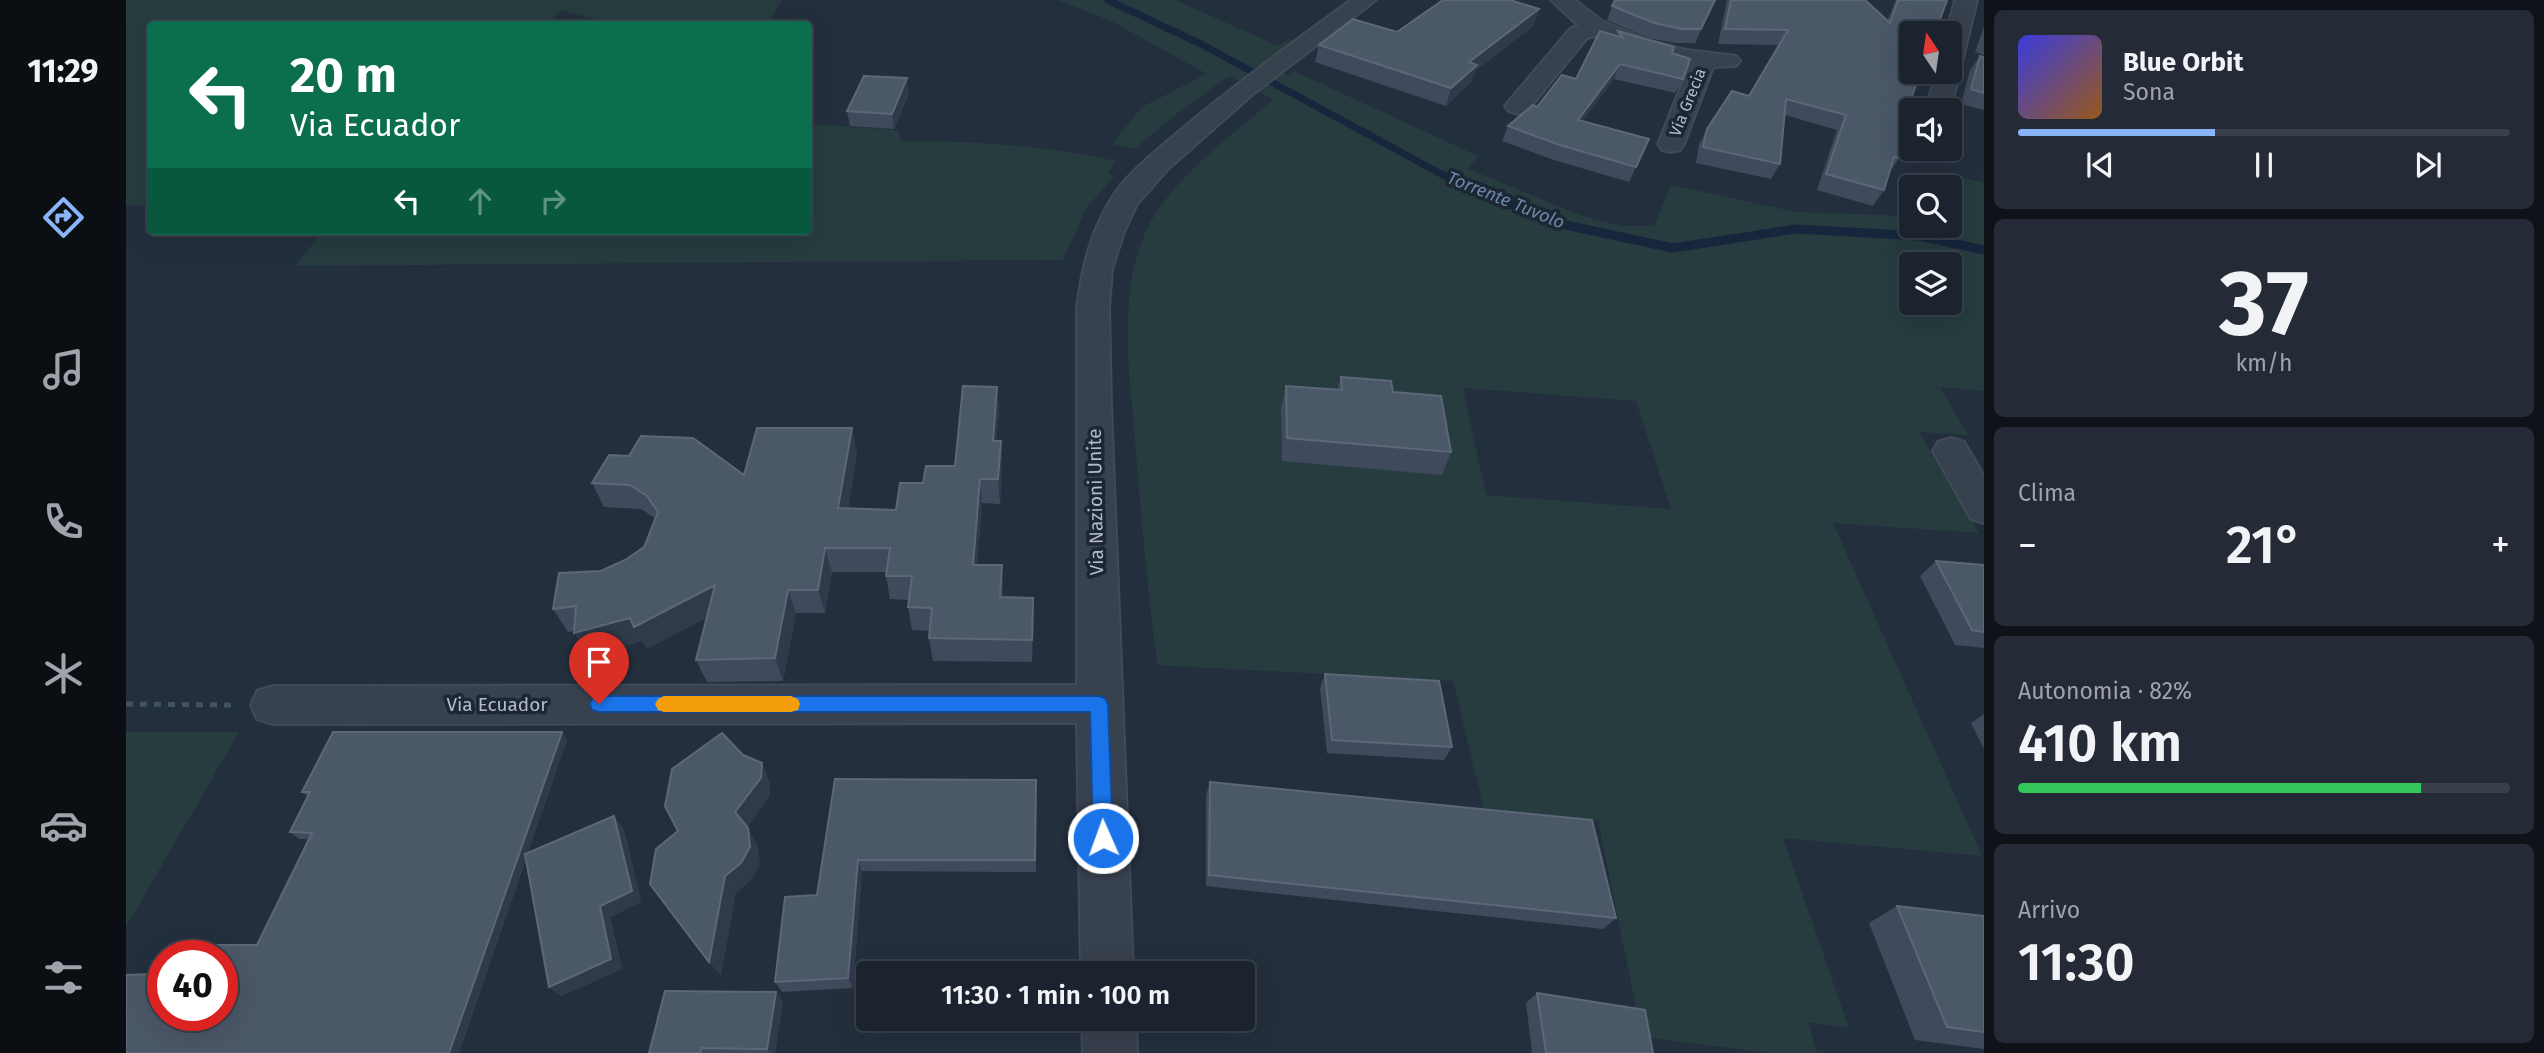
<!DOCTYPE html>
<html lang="it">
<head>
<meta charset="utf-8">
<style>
  body { margin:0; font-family:"Fira Sans",sans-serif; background:#242b36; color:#f1f3f6; height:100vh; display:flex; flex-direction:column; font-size:26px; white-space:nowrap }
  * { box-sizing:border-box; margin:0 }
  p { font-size:23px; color:#a0a4aa }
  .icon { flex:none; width:38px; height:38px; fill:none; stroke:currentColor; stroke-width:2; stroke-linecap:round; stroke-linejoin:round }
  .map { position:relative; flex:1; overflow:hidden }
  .panel { display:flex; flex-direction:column; gap:10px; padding:10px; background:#0f1319; width:560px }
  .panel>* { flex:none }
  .hud { position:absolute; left:21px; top:21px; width:665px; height:214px; border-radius:7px; box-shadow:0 7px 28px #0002,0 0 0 2px #39404a; background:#0b6e4f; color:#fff; overflow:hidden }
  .needle { width:46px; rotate:347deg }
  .controls { position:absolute; left:1773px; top:21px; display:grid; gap:14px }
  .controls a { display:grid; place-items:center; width:63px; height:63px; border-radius:7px; background:#1b232e; box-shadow:0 7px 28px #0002,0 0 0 2px #39404a; font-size:35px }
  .speed { position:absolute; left:21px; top:940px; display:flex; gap:14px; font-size:35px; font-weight:700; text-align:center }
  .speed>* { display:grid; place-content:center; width:91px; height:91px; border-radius:50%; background:#1b232e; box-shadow:0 7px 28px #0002,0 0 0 2px #39404a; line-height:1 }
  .speed .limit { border:10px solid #d22; background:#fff; color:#111 }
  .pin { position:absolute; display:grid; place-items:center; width:60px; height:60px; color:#fff; margin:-72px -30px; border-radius:50% 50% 50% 0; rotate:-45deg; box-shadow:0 0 7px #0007 }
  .pin .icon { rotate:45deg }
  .me { position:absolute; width:77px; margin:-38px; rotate:358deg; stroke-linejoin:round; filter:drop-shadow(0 0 5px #0008) }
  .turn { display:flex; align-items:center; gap:24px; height:147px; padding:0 28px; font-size:32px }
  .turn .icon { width:91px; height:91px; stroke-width:2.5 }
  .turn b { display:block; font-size:49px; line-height:60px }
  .lanes { display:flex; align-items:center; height:66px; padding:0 28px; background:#0003; justify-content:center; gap:35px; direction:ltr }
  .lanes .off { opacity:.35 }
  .big { font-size:52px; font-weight:600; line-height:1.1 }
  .panel .widget { flex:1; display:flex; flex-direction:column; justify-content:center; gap:10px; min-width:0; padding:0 24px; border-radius:10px; background:#242b36 }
  .panel .dial { align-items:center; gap:0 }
  .dial b { font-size:91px; line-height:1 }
  .song { display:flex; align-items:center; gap:21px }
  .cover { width:84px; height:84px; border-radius:10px; background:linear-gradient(135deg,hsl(240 70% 55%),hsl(30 70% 35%)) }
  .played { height:7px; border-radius:4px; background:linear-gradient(90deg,#8ab4f8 40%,#39404a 40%) }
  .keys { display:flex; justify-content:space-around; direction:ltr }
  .heat { display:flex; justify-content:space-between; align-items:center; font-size:38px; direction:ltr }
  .charge { height:10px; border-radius:5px; background:linear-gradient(90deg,#34c759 82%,#39404a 0) }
  .trip { position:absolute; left:730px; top:961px; width:399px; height:70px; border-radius:7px; background:#1b232e; box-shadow:0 7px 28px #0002,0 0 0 2px #39404a; font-weight:600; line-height:70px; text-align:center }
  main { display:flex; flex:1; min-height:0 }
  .tabs { display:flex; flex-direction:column; width:126px; justify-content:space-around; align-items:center; background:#0b0e12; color:#a0a4aa }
  .tabs .icon { width:49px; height:49px }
  .tabs .active { color:#8ab4f8 }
  .tabs b { font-size:32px; color:#f1f3f6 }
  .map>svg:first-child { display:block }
  .green { fill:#263c3f; fill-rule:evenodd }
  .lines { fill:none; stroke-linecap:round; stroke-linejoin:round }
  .stream-far1 { stroke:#17263c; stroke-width:7 }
  .stream { stroke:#17263c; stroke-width:9 }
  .minor-casing { stroke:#414a57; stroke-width:4 }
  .path { stroke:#3f5557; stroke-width:5; stroke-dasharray:7 7; stroke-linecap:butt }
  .minor { fill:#38414e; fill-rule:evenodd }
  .wall { fill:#3f4b5c }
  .shaded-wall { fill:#2f3b4b }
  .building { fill:#4b5868; stroke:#5c6777; stroke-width:2 }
  .route { fill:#1a73e8; stroke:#114b97; stroke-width:2 }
  .slow { fill:#f59e0b }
  .labels { text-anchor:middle; stroke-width:7; stroke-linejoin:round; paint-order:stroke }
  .far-street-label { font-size:16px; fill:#b4bcc9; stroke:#1d2633 }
  .far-water-label { font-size:18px; font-style:italic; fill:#6d86a8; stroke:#1d2633 }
  .street-label { font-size:19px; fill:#b4bcc9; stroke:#1d2633 }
</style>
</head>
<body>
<main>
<nav class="tabs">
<b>11:29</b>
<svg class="icon active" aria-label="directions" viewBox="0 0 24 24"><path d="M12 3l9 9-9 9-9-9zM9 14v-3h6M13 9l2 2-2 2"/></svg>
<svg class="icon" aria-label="music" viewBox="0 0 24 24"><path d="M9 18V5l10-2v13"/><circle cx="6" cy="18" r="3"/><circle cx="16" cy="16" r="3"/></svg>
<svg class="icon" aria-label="phone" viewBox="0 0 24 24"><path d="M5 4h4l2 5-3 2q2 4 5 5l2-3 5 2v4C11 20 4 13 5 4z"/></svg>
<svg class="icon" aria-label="climate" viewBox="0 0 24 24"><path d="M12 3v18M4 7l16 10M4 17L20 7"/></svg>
<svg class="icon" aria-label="car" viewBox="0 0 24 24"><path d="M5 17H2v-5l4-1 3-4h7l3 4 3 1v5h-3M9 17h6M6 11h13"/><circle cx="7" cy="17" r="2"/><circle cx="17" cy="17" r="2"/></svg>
<svg class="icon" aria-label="filters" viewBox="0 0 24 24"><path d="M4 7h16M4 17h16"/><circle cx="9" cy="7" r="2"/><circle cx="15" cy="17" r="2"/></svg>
</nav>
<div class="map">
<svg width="1858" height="1053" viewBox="0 0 1858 1053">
  <rect width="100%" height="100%" fill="#242f3e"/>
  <path class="green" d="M0,0H656L641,24H487L435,10L422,24H24V206L0,205Z
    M932,0H1049L1152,46L1163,39L1171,42L1138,63L1161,75L1168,71L1352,156L1342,169L1454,215L1495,226H1528L1545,185L1670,212L1785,216V226H1824L1829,176L1858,183V391L1814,387L1842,435L1793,432L1853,533L1707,523L1856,856L1657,838L1723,1028L1682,1022L1691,1053H1645L1516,1037L1472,820L1358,809L1327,681L1031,665C1023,598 1016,531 1011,464C1006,389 987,292 1024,223C1052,173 1105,137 1147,99L1103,76L1049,115L1009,149L986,144L1016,107L1081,74L985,21ZM1785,264H1824V303H1785ZM1337,388L1510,401L1545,509L1360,495Z
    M683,124L772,130L774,141C847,141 919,145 990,161L982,173L989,176L961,207L937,260L169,266L198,231H682Z
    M0,732H113L0,927Z"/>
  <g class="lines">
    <path class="stream-far1" d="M982,0L1077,45L1330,182"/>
    <path class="stream" d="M1326,180L1430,223L1547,248L1670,229L1794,236L1858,250"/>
    <g class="minor-casing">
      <path id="minor" d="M1225,0H1250L1127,94L1042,169L1011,204L998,232L986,269L983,307L985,406L1007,973H955L951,723L147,724L131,719L125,705L131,691L147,686L951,685V307C956,269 964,234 984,201C1000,174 1028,153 1051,133C1107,86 1166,43 1225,0Z
        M1425,0H1449L1476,21L1521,40L1560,50L1610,56L1614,61L1610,66L1587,67L1558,144L1554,150L1545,152L1536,150L1532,144L1564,64L1504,50L1470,36L1461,38L1401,111L1392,114L1383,111L1379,106L1383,101L1445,28L1453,26Z
        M1829,0H1851L1824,112L1799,110L1811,72H1824V33H1821Z
        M1825,438L1838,442L1858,476V523L1845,519L1807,451L1812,442Z
        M956,1018H1010L1011,1053H957Z"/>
    </g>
    <path class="path" d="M0,704L111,705"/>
    <use href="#minor" class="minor"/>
  </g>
  <path class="wall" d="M1589,0L1569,43H1549L1522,38L1481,20L1486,6Z
    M1601,0H1739L1761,21L1770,0H1821L1779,115L1773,158L1763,174L1758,190L1747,206L1691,190L1711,130L1659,115L1654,164L1645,179L1570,163L1573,144L1581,129L1623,96L1654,45L1592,44Z
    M1413,9L1407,26L1349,71L1345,82L1320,106L1189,62L1193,45Z
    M1858,26V55L1849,52Z
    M1492,31L1546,53L1557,79L1549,93L1488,79L1456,122L1523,139L1503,182L1428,160L1376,141L1382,126L1450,79L1490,36Z
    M1854,56L1858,57V110L1835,104L1844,70Z
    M783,93L768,129L724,126L721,111Z
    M1215,377L1267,392L1325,452L1316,475L1156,461L1155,408L1160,386L1211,390Z
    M871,387L873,411L870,441H875L876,465L874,504L856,503L851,565H876L877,597L907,598L908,621L906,662L807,661L803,638L804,631L786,630L782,607L783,600L764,599L760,576V572H706L699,613H670L657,681L581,682L570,660L581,617L521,649L516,641L462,656L448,631L442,632L427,609L518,547L529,518L515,509L478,507L466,483L618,475L731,453L722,509L770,510L797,483L829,466Z
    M1810,561L1858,565V648L1829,645L1794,576Z
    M1199,674L1326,747L1318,760L1201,753L1194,688Z
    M1858,714V749L1845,723Z
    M436,732L441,740L402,852L498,829L515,902L484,917L496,969L435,996L423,987L400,859L333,1053L27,974L131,945L183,839H173L164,832L182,797L176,792Z
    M709,779L910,780V872L736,871L727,988L656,992L649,982L691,895Z
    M1084,782L1490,918L1477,929L1080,886V795Z
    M1771,906L1858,916V1049L1789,1040L1743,923Z
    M650,992L657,1001L649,1053H523Z
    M1411,993L1527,1053H1406L1400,1003Z"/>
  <path class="shaded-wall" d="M1413,9L1407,26L1349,71L1345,82L1320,106L1325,88L1343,62Z
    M1494,64L1488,79L1446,136L1452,120Z
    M781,78L783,93L768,129L766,114Z
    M871,387L873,411L868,465L867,441Z
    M726,428L731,453L718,532L712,508Z
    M875,441L876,465L874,504L872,479Z
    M854,479L856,503L849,588L847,565Z
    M699,548L706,572L699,613L692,590Z
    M876,565L877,589L875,620L874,597Z
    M589,585L599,608L521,649L516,641L462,656L448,633Z
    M662,590L670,613L657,681L649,658Z
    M907,598L908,621L906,662V640Z
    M436,732L441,740L333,1053H323Z
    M636,763L644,782V796L619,831L609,812Z
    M488,816L498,829L515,902L484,917L496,969L435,996L423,987L474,906Z
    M622,828L632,846L634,864L625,880L610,893L595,976L583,962L599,876Z
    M732,860L736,871L727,988L722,978Z
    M650,992L657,1001L649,1053H645L641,1049Z"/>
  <path class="building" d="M1317,0H1384L1413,9L1343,62L1351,65L1325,88L1193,45L1227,19L1271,32Z
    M1489,0H1589L1575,29H1556L1528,23L1486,6Z
    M1605,0H1739L1764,23L1772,0H1821L1809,33H1785V72H1795L1779,115L1784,116L1773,158L1768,157L1758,190L1700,174L1720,115L1660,99L1654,164L1577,147L1581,129L1606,91L1623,96L1662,30L1599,29Z
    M1474,31L1497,38L1492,31L1548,47L1546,53L1564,59L1557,79L1494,64L1452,120L1523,139L1510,167L1434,145L1382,126L1407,105L1411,107L1436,75L1450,79Z
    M1854,56L1858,57V93L1845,89Z
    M738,76L781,78L766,114L721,111Z
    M1215,377L1265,381L1267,392L1315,396L1325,452L1161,438L1160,386L1216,390Z
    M837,386L871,387L867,441H875L872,479H854L847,565H876L874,597L907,598L906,640L803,638L806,608L782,607L786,576H760L764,548H699L692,590H662L649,658L570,660L589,585L508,627L504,618L448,633L450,606L427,609L433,573L475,571L499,560L518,547L532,512L521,496L504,485L466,483L483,455L503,456L515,436L567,438L618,475L631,428H726L712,508L770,510L774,483H797L800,466H829Z
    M1810,561L1858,565V632L1846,630Z
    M1199,674L1313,681L1326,747L1206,740Z
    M207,732H436L323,1053H0V975L27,974L37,957V1015H96V956H38L43,945H131L186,833L164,832L184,792H176Z
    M596,733L617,755L636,763L635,778L609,812L622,828L624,847L615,863L599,876L583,962L524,884L530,849L552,831L539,806L546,769Z
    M709,779L910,780L909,860H732L722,978L649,982L659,897L691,895Z
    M1084,782L1466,820L1490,918L1083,875Z
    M488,816L506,891L474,906L485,959L423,987L399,854Z
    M1771,906L1858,916V1032L1821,1027Z
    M539,991L650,992L641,1049L575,1048L574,1053H523Z
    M1411,993L1519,1010L1527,1053H1420Z"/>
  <path class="route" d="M473,696H973L979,698L982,704L987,838L984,845L977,848L970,845L967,838L964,712H473L466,710L464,704L466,699Z"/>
  <path class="slow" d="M538,696H665L672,699L674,704L672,710L665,712H538L532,710L529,704L532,699Z"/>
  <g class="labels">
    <g class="far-street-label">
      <text transform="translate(1561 102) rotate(-68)" y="6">Via Grecia</text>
    </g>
    <g class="far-water-label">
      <text transform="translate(1380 200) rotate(22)" y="6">Torrente Tuvolo</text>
    </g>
    <g class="street-label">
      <text transform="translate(969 502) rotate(-91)" y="7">Via Nazioni Unite</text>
      <text x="371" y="711">Via Ecuador</text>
    </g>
  </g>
</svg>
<div class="controls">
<a><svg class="needle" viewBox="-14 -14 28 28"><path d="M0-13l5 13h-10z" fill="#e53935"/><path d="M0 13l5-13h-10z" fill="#a0a4aa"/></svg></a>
<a><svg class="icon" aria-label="sound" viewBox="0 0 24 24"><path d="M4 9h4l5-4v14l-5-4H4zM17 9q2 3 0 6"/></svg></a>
<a><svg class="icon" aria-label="search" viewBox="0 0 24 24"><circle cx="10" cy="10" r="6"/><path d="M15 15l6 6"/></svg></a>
<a><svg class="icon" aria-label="layers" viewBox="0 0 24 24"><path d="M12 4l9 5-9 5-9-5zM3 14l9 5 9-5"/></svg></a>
</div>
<div class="speed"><div class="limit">40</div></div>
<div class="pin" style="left:473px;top:704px;background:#d93025"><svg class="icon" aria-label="arrive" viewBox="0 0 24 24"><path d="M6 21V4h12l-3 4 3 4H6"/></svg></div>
<svg class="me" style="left:977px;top:838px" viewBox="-20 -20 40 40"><circle r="17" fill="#1a73e8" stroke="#fff" stroke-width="3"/><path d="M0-11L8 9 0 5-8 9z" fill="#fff"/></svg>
<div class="trip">11:30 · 1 min · 100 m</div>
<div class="hud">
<div class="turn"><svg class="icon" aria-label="left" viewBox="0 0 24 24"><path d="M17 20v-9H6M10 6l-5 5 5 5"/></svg><div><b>20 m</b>Via Ecuador</div></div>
<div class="lanes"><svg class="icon" aria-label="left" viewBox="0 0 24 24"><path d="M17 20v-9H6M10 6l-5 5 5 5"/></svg><svg class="icon off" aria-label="ahead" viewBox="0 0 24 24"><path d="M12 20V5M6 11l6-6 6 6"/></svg><svg class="icon off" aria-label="right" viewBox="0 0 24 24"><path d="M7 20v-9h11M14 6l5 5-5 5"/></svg></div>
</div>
</div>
<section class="panel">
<div class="widget">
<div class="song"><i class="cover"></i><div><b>Blue Orbit</b><p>Sona</p></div></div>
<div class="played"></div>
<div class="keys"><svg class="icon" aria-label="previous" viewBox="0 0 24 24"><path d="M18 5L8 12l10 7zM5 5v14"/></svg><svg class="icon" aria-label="pause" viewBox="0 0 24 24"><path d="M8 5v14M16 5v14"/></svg><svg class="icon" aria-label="next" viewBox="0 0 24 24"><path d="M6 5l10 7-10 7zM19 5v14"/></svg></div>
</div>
<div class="widget dial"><b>37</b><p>km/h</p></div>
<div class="widget"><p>Clima</p>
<div class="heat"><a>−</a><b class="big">21°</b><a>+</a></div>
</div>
<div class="widget"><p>Autonomia · 82%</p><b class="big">410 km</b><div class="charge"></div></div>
<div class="widget"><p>Arrivo</p><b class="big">11:30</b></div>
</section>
</main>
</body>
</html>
